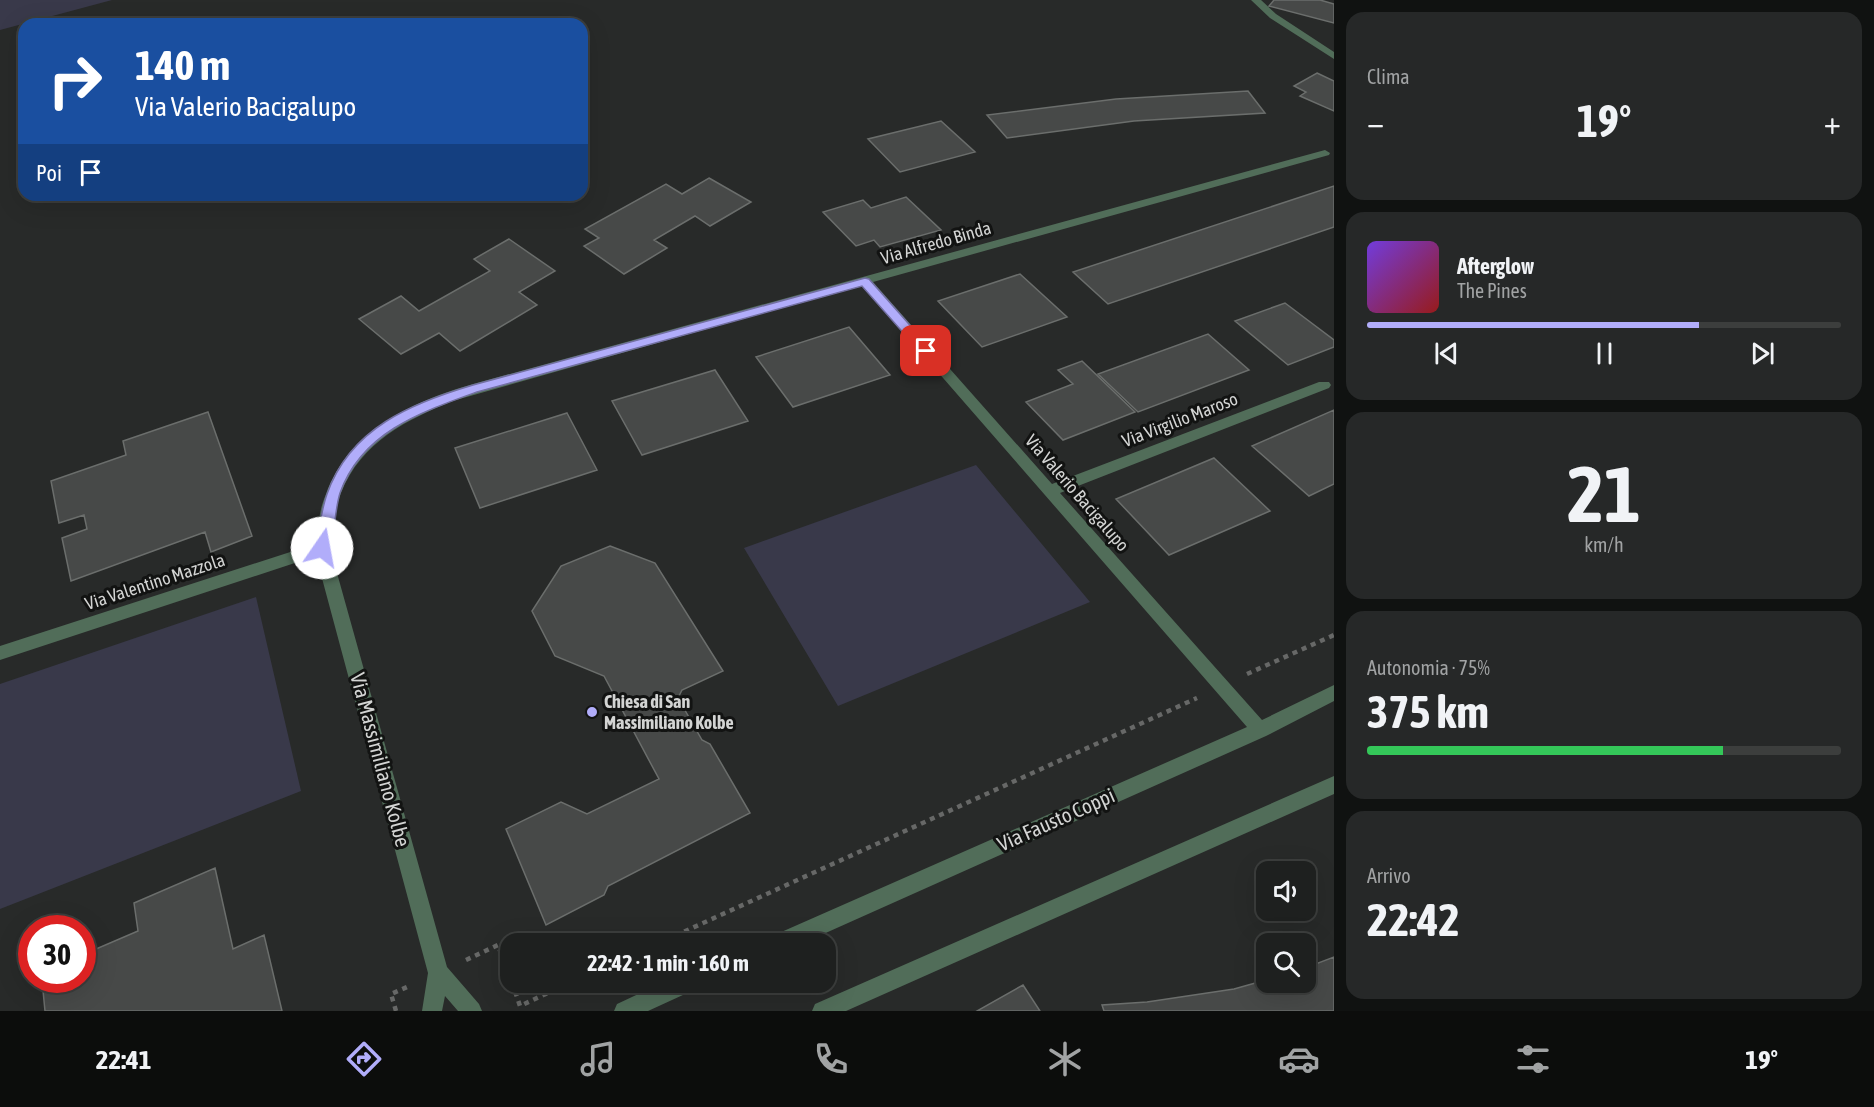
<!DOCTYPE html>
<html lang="it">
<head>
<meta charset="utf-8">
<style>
  body { margin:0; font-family:"Asap Condensed",sans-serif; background:#262828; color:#f1f3f6; height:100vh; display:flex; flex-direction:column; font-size:22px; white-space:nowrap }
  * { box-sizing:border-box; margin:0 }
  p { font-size:20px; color:#a1a3a4 }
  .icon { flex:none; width:33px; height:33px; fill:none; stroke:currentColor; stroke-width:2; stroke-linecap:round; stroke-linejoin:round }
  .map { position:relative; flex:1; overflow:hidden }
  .details { display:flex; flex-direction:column; gap:12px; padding:12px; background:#101211; width:540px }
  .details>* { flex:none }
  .guide { position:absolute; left:18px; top:18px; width:570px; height:183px; border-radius:18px; box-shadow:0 6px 24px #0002,0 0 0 2px #3c3e3d; background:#1a4fa0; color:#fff; overflow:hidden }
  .tools { position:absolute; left:1256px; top:861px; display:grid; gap:12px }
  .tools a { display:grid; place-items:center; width:60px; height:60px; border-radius:12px; background:#1e201f; box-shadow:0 6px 24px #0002,0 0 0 2px #3c3e3d; font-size:30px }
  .speed { position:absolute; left:18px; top:915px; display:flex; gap:12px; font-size:30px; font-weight:700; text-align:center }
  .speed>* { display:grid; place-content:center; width:78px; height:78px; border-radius:50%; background:#1e201f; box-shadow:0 6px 24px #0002,0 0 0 2px #3c3e3d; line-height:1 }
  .speed .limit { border:9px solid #d22; background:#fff; color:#111 }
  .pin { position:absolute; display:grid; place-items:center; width:51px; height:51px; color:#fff; margin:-26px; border-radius:12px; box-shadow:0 3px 9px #0006 }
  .me { position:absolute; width:66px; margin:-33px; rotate:12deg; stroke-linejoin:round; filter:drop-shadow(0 0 4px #0008) }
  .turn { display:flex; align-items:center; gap:21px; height:126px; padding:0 18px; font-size:27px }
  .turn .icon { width:78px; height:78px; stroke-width:2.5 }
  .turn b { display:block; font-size:42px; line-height:51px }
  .then { display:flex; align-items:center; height:57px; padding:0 18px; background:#0003; gap:12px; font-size:22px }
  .big { font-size:45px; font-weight:700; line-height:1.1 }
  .details .tile { flex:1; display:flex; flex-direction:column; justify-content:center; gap:9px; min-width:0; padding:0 21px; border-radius:18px; background:#262828 }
  .details .dial { align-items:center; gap:0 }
  .dial b { font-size:78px; line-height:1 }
  .song { display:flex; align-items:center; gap:18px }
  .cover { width:72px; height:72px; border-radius:9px; background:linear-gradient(135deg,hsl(260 70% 55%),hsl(0 70% 35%)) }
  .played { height:6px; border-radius:3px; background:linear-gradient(90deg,#b1adfa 70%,#3c3e3d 70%) }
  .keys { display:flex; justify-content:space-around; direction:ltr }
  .heat { display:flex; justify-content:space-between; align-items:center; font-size:33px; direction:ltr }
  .charge { height:9px; border-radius:4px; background:linear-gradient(90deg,#34c759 75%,#3c3e3d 0) }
  .trip { position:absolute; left:500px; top:933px; width:336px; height:60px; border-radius:18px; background:#1e201f; box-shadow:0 6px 24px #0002,0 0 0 2px #3c3e3d; font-weight:700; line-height:60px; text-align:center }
  .tab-bar { display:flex; height:96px; justify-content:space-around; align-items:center; background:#0c0d0c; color:#a1a3a4 }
  .tab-bar .icon { width:42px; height:42px }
  .tab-bar .on { color:#b1adfa }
  .tab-bar b { font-size:27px; color:#f1f3f6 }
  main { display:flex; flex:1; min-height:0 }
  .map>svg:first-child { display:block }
  .green { fill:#39394a }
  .building { fill:#474948; stroke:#6b6e6c; stroke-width:1.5 }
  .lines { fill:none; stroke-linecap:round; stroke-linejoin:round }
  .path { stroke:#676867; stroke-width:4.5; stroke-dasharray:5 5; stroke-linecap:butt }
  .minor { fill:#516d59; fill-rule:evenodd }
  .route { fill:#b1adfa; stroke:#7370a2; stroke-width:1.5 }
  .poi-dot { fill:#b1adfa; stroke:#121312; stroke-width:2 }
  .labels { text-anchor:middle; stroke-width:6; stroke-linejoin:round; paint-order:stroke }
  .street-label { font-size:18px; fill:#d3d4d3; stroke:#121312 }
  .poi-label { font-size:18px; font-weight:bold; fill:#d3d4d3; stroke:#121312; text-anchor:start }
  .near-street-label { font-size:21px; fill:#d3d4d3; stroke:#121312 }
</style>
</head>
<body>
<main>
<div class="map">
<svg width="1334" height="1011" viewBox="0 0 1334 1011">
  <rect width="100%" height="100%" fill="#282a29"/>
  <path class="green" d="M0,0H112L0,30Z
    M976,465L1090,602L838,706L744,548Z
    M256,597L301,791L0,909V684Z"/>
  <path class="building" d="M1274,0H1320L1334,4V23L1269,6Z
    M1317,73L1334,81V111L1300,96L1306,92L1294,86Z
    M1248,91L1265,113L1134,121L1007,138L987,115L1116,99Z
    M941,121L975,152L900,172L868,139Z
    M709,178L751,202L710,226L695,216L654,240L667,248L624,274L584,246L599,238L585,229L666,184L682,194Z
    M1334,186V227L1108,304L1073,272Z
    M906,197L941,230L880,247L874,240L856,246L823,212L863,200L871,208Z
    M509,239L555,271L519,292L537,305L460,351L439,333L401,354L359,319L401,296L419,311L490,271L474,259Z
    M1020,274L1067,317L982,347L938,301Z
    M1285,303L1334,340V347L1288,365L1235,321Z
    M849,327L890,375L793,407L756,357Z
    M1208,334L1249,370L1138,412L1098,374Z
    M1082,361L1135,412L1063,440L1026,402L1073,384L1058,370Z
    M715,370L748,421L642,455L612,401Z
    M1334,410V484L1309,496L1252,446Z
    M208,412L252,536L211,552L205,532L71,581L62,538L87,529L84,515L59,523L51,481L126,455L123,441Z
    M567,413L597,470L480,508L455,448Z
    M1214,458L1270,511L1169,555L1116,499Z
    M610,546L655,563L723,671L682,690L678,698L702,740L710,744L750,813L608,886L604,895L546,925L506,829L561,802L587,814L659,779L604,676L555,656L532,611L561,566Z
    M215,868L233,949L264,935L282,1011H45L42,980H82V955L138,931L134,903Z
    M1334,957V1011H1104L1102,1005L1147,1002L1234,989L1266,980V982H1305V968Z
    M1023,985L1040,1011H977Z"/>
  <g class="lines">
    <path class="path" d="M1247,674L1334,635
      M657,944L1197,698
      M466,960L498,945L510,978
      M512,982L520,1006L571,982
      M396,1011L391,994L407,987"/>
    <path class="minor" d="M1251,0H1261L1276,14L1334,52V59L1270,18Z
      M1325,150L1330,153L1329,155L873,282L1052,484L1319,382H1329L1331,385L1329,388L1060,493L1262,720L1334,685V701L1266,736L801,944H767L770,937L1247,727L862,285L456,400C407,419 361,442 341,493C334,511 333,530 330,548L447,967L479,1004L482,1011H458L445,996L442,1011H422L428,973L316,556L0,660V646L315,544C318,527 319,510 326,494C350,430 411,402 473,384Z
      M1334,776V794L846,1011H812L815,1004Z
      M664,982H699L696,989L648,1011H614L617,1004Z"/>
  </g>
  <path class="route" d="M865,278L869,279L931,349V354H922L862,286L477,392C421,412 362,432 340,493C334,512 336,535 327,552L322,554L315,548C319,531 321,511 327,494C350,428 412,403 473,385Z"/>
  <circle class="poi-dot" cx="592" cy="712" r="6"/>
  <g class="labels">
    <g class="street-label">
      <text transform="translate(936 243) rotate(-16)" y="6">Via Alfredo Binda</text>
      <text transform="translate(1180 420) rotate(-21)" y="6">Via Virgilio Maroso</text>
      <text transform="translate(1077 493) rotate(49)" y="6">Via Valerio Bacigalupo</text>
      <text transform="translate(155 582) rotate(-18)" y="6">Via Valentino Mazzola</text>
    </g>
    <g class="poi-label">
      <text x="604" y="708">Chiesa di San<tspan x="604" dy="21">Massimiliano Kolbe</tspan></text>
    </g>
    <g class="near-street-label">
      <text transform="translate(380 760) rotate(75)" y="7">Via Massimiliano Kolbe</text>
      <text transform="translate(1056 820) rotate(-24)" y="7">Via Fausto Coppi</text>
    </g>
  </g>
</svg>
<div class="tools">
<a><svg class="icon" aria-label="sound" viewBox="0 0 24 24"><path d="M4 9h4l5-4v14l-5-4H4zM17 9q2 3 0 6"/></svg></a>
<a><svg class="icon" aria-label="search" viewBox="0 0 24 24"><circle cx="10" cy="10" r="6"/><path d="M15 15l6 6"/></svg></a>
</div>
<div class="speed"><div class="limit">30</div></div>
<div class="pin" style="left:926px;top:351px;background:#d93025"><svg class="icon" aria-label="arrive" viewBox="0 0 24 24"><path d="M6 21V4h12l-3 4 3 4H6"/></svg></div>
<svg class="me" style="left:322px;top:548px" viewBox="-20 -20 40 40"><circle r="19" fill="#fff"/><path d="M0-13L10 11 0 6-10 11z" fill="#b1adfa"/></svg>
<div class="trip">22:42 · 1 min · 160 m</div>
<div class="guide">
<div class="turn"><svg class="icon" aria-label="right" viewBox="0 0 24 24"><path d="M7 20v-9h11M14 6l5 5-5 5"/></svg><div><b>140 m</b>Via Valerio Bacigalupo</div></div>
<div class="then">Poi<svg class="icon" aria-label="arrive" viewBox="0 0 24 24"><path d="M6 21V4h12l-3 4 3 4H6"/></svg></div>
</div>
</div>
<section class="details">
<div class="tile"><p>Clima</p>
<div class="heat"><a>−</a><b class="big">19°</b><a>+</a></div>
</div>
<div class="tile">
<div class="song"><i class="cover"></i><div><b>Afterglow</b><p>The Pines</p></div></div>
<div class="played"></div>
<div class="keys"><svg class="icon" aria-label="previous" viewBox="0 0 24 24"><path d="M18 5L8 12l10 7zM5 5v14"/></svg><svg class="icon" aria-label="pause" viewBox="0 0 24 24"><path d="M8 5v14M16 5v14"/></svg><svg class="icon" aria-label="next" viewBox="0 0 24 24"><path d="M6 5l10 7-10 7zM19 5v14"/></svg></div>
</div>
<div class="tile dial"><b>21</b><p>km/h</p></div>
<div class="tile"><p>Autonomia · 75%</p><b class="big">375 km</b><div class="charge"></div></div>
<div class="tile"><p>Arrivo</p><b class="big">22:42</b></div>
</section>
</main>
<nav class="tab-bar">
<b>22:41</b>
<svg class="icon on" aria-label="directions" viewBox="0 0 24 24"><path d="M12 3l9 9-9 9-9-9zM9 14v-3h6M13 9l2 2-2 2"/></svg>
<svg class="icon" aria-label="music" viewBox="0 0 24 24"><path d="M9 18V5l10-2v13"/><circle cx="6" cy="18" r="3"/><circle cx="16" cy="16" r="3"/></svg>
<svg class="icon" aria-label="phone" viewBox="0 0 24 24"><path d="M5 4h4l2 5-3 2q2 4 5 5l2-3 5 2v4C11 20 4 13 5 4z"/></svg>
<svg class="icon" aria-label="climate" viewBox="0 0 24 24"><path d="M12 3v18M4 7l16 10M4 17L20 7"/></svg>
<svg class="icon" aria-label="car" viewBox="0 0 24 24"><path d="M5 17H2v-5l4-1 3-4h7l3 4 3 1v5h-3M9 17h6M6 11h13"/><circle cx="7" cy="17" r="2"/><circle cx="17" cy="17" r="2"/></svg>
<svg class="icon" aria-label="filters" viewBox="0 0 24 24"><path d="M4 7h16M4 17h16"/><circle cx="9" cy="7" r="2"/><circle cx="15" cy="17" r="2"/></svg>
<b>19°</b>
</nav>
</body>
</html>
